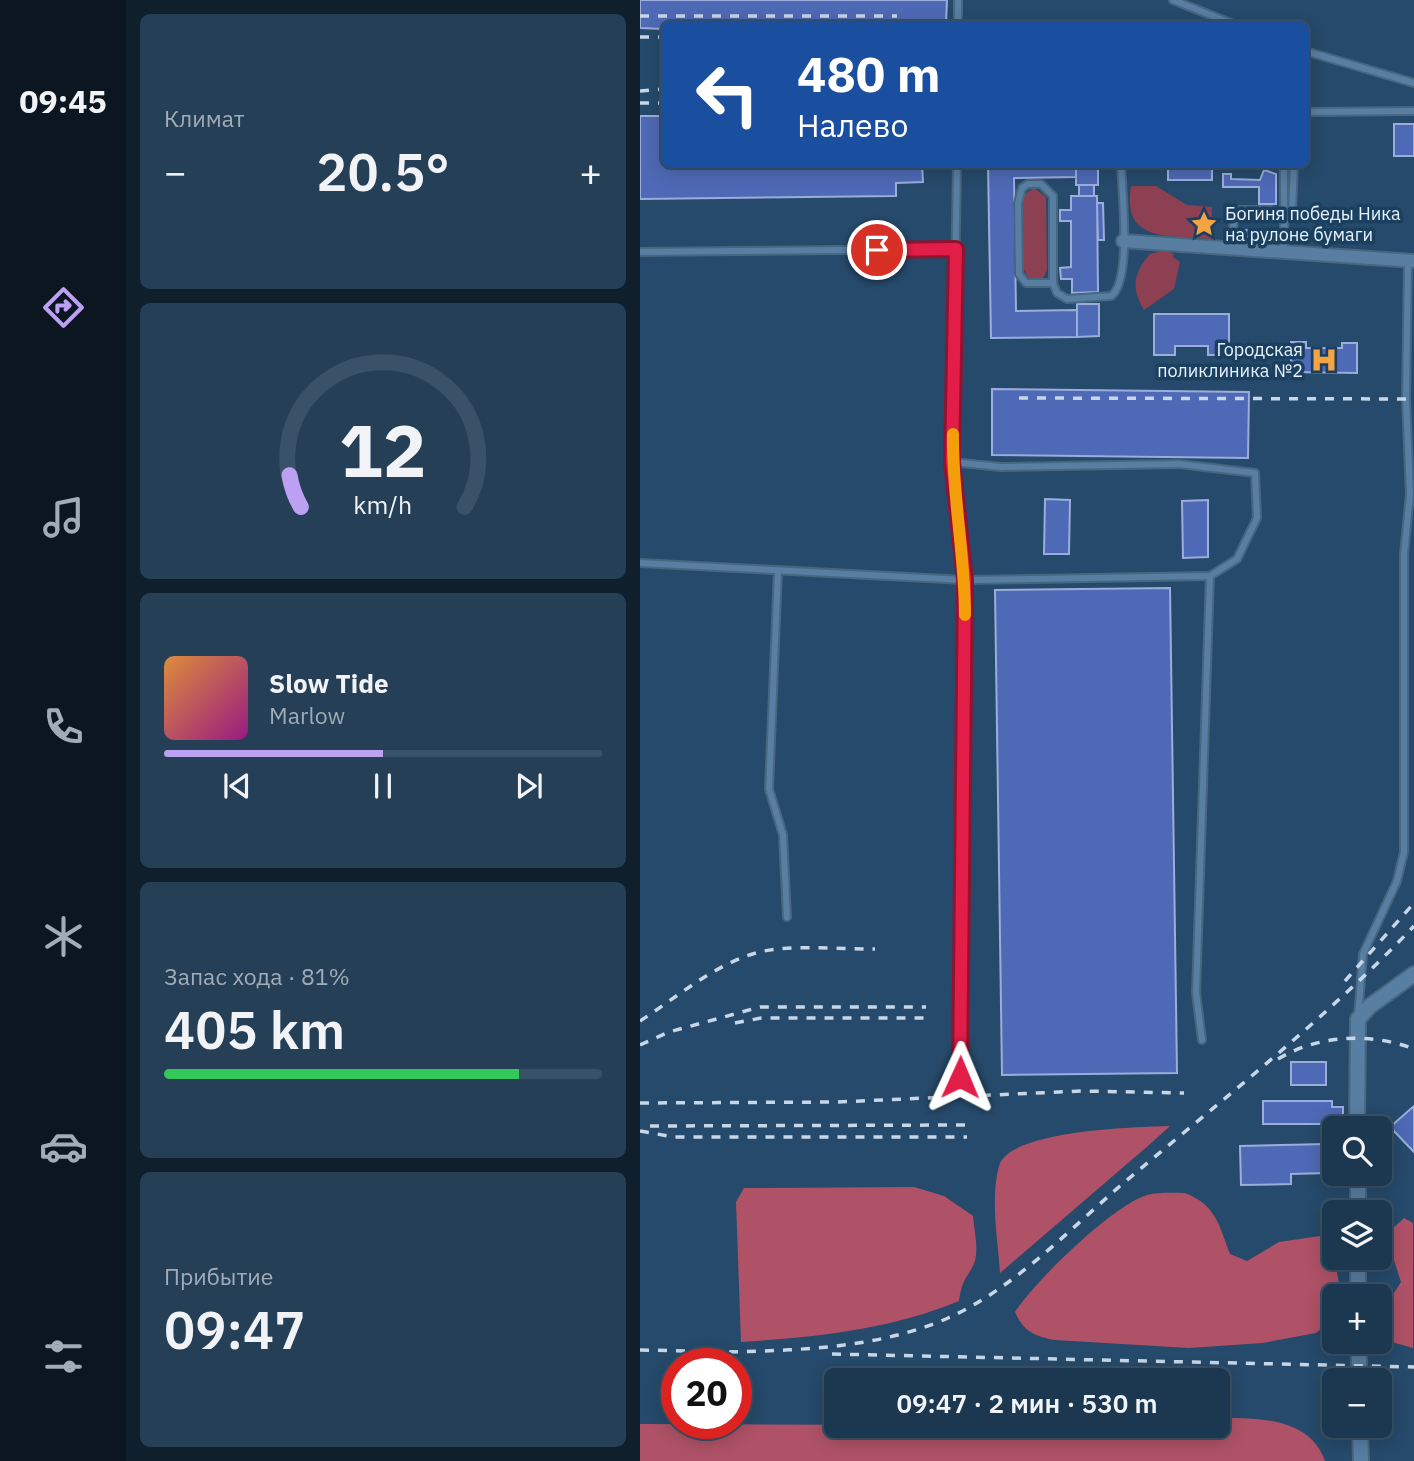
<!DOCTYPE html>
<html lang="ru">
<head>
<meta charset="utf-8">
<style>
  body { margin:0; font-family:"IBM Plex Sans",sans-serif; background:#253f57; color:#f1f3f6; height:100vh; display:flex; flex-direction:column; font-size:26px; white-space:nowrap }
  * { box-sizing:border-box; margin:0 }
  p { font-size:23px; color:#a0acb7 }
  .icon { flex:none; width:38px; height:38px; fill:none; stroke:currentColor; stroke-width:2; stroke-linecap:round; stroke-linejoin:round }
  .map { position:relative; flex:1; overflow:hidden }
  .sheet { display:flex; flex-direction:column; gap:14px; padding:14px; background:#0f1f2c; width:514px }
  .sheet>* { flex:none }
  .guide { position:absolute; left:21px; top:21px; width:648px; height:147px; border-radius:10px; box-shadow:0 4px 18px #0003,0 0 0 2px #3a5267; background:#1a4fa0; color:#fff; overflow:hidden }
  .buttons { position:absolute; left:682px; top:1116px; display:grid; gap:14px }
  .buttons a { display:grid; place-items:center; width:70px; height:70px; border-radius:10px; background:#1c3850; box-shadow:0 4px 18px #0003,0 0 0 2px #3a5267; font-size:35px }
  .speed { position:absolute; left:21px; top:1348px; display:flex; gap:14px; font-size:35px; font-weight:700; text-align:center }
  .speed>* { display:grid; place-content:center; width:91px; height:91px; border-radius:50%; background:#1c3850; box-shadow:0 4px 18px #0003,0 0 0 2px #3a5267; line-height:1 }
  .speed .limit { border:10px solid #d22; background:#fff; color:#111 }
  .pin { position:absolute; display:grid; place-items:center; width:60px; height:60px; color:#fff; margin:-30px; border:4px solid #fff; border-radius:50%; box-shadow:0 2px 7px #0007 }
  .me { position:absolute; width:77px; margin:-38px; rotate:1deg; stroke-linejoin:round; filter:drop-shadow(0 0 5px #0008) }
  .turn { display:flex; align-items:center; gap:24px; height:147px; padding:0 21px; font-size:32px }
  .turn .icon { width:91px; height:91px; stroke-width:2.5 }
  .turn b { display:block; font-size:49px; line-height:60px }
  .big { font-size:52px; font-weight:600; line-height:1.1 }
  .sheet .tile { flex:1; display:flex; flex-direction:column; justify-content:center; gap:10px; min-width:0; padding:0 24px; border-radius:10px; background:#253f57 }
  .sheet .dial { align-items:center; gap:0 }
  .dial svg { height:182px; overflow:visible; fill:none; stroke:#3a5267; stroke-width:7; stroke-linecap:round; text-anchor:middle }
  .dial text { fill:#f1f3f6; stroke:none }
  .song { display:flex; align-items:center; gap:21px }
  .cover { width:84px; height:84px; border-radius:10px; background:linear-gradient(135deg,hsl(30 70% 55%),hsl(310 70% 35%)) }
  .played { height:7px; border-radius:4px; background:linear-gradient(90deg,#bca0f2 50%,#3a5267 50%) }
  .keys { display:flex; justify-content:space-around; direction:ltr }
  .heat { display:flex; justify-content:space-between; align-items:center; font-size:38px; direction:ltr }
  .charge { height:10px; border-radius:5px; background:linear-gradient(90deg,#34c759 81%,#3a5267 0) }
  .trip { position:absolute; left:184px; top:1368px; width:406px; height:70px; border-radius:10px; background:#1c3850; box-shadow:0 4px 18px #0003,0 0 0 2px #3a5267; font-weight:600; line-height:70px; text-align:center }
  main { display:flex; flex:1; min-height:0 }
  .tab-bar { display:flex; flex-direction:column; width:126px; justify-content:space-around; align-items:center; background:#0b1620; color:#a0acb7 }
  .tab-bar .icon { width:49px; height:49px }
  .tab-bar .current { color:#bca0f2 }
  .tab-bar b { font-size:32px; color:#f1f3f6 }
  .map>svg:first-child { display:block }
  .green { fill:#8c4051 }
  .forest { fill:#af5267 }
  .building { fill:#4e69b5; stroke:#9aaddb; stroke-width:2 }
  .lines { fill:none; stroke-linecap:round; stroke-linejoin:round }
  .service-casing { stroke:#476680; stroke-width:10 }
  .minor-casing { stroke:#476680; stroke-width:16 }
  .tertiary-casing { stroke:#476680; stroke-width:18 }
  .service { stroke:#587ea2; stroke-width:6 }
  .minor { stroke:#587ea2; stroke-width:12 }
  .tertiary { stroke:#587ea2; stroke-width:14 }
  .rail { stroke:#c7d7e7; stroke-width:3.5; stroke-dasharray:9 9; stroke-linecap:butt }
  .route-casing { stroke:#92132f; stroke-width:18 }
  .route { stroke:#e11d48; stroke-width:12 }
  .slow { stroke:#f59e0b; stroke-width:12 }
  .labels { text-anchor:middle; stroke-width:7; stroke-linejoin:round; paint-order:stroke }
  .poi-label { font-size:18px; fill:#e6f3ff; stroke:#1b3f5f; text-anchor:start }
</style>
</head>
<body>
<main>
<nav class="tab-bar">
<b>09:45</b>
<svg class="icon current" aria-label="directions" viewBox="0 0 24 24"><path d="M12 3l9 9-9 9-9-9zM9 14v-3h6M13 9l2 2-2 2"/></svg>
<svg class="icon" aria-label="music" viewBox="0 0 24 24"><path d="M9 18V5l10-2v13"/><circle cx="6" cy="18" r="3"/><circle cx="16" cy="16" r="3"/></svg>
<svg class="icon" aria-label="phone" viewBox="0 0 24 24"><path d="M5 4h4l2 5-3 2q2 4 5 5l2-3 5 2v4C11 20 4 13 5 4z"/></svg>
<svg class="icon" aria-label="climate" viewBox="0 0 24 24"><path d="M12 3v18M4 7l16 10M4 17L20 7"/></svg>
<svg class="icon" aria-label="car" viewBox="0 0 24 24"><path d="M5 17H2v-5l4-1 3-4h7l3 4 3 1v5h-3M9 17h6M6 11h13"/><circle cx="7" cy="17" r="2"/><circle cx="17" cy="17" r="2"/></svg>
<svg class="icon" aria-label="filters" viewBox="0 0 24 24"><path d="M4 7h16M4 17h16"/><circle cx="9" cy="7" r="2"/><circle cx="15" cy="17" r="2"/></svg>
</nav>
<section class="sheet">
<div class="tile"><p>Климат</p>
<div class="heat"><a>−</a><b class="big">20.5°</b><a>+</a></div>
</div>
<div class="tile dial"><svg viewBox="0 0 100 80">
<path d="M14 69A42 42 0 1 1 86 69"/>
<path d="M14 69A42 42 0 0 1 9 55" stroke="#bca0f2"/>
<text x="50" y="56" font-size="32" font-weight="700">12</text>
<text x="50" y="72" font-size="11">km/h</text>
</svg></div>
<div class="tile">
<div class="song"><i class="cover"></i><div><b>Slow Tide</b><p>Marlow</p></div></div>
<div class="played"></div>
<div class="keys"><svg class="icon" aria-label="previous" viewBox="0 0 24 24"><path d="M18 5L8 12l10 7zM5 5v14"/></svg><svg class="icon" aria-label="pause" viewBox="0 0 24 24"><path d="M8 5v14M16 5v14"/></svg><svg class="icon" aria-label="next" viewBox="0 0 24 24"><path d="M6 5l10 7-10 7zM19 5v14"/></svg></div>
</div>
<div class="tile"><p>Запас хода · 81%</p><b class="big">405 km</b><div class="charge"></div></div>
<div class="tile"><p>Прибытие</p><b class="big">09:47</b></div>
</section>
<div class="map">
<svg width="774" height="1461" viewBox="0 0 774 1461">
  <rect width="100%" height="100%" fill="#264a6b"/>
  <path class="green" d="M491,186H516L547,205L572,207L571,239C531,235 481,244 491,186Z
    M394,188L406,197L407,270L404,277L397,281L389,279L383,268L382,196Z
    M524,250L534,254L533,257L540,262L534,289L504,310C491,289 493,273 510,254Z"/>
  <path class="forest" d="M530,1126L509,1145L360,1273C358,1240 350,1199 359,1166C369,1130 496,1127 530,1126Z
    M274,1187L304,1196L333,1216C334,1230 340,1252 333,1266C324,1282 322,1281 319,1301C249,1330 176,1337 101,1342L96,1202L104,1188Z
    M545,1193C576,1205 579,1225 590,1254L607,1261L639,1242L680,1236L693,1248L699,1284L690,1321L676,1333L622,1343L549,1348L415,1340C395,1336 384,1332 375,1312C395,1281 472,1206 507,1195C519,1192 533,1193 545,1193Z
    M764,1218L773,1223V1348L752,1342L740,1330L742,1312L761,1282L750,1248L751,1230Z
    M578,1418C617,1418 670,1417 685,1461H0V1424L578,1426Z"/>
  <path class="building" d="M0,0H307L306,24H24V29L0,28Z
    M0,116H24V164H282L283,182L256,183V196L0,199Z
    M754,124H774V156H754Z
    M348,164H436V177L374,178L376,311L437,310V337L351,338Z
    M436,164H458V185H436Z
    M528,164H572V180H528Z
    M624,170L636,174V204H619V187H583V174H591V179L620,180Z
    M439,185H454V196H439Z
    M431,196H457L458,292L432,293V279H421L420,268L431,267V221H420V210H431Z
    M457,203H463L464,240H458Z
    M603,214L628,215L627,221L602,220Z
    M602,230L627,231V237H602Z
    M437,304H459V336L437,337Z
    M514,314H589V355H568V346H535V355H514Z
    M651,342H666V348H702V343H717V373L651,372Z
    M352,389L609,392L608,458L352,455Z
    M405,499L430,500L429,554H404Z
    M568,500V557L543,558L542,501Z
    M530,588L537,1073L362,1075L355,590Z
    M651,1062H686V1085H651Z
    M623,1101H692V1107H703V1124H623Z
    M774,1106V1152L750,1127Z
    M686,1144L687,1173L651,1174V1184L601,1185L600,1146Z"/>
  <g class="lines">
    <g class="service-casing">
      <path id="service" d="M533,0L593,24
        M318,24V0
        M665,51L774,83
        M665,112L774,111
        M317,164L312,462L325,580L320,1077
        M646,216L652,210L654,164
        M592,248L594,215L597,210H631L646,220
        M0,252L315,249
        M643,252C646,222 643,196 644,164
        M413,283H386L379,274L378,203L382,188L388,184H401L413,196V283L417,293L427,299L471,296C492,282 482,191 481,164
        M312,462L361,467L539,464L615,473L617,518L597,559L570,576
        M0,563L325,580L570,576L556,993L562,1040
        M138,571L129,789L143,835L147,917
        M718,1017L723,954L757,881L764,852V554L770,494L766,399L768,261"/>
    </g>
    <g class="minor-casing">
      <path id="minor" d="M483,241L774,261"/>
    </g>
    <g class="tertiary-casing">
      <path id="tertiary" d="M717,1129L718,1019L730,1006L774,974
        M718,1174V1213
        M718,1258V1297
        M719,1342V1381
        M720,1426L721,1461"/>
    </g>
    <use href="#service" class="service"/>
    <use href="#minor" class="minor"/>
    <use href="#tertiary" class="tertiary"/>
    <path class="rail" d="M0,16H257
      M0,37H24
      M0,91L24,89
      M0,103H24
      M379,398L774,399
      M705,981L774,903
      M0,1021C42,994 87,953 138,949C170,946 203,949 235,949
      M95,1023L121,1018H286
      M0,1045L29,1032L120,1007H286
      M638,1059C678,1035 730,1032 774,1049
      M0,1103L198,1102L441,1091L544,1093
      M10,1126L327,1125
      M0,1131L34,1137H327
      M0,1350L98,1352
      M89,1352C163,1350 239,1348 308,1318C373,1289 427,1232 480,1186C578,1103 686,1019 774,926
      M192,1354L774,1367"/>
  </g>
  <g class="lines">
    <g class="route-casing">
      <path id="route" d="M237,250L316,249L312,462L325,580L320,1077"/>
    </g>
    <use href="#route" class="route"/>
    <path class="slow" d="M313,434C312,495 325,555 325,615"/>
  </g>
  <defs>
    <g id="sight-bare" transform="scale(2.1)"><path d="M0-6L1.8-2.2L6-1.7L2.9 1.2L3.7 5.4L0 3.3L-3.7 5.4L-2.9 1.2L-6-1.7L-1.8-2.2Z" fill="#f4a443" stroke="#1b3f5f" stroke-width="2.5" paint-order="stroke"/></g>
    <g id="hospital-bare" transform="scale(2.1)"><path d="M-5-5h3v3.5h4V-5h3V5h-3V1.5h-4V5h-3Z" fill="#f4a443" stroke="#1b3f5f" stroke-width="2.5" paint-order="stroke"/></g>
  </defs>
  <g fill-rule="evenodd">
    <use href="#sight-bare" x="564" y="224"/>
    <use href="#hospital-bare" x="684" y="360"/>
  </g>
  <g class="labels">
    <g class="poi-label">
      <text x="585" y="220">Богиня победы Ника<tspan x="585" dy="21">на рулоне бумаги</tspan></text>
      <text x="663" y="356" text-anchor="end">Городская<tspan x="663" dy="21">поликлиника №2</tspan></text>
    </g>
  </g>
</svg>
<div class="buttons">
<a><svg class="icon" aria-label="search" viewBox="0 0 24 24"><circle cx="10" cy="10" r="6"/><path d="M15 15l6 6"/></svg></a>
<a><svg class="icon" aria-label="layers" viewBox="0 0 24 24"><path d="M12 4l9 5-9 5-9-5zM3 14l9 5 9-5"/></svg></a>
<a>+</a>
<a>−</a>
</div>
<div class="speed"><div class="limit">20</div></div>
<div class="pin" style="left:237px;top:250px;background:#d93025"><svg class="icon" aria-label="arrive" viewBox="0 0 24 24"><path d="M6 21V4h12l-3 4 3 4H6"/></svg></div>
<svg class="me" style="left:320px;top:1077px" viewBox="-20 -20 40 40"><path d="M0-17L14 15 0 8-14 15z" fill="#e11d48" stroke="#fff" stroke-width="4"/></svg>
<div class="trip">09:47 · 2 мин · 530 m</div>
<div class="guide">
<div class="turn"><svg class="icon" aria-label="left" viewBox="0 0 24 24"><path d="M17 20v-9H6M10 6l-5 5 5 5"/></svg><div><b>480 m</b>Налево</div></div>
</div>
</div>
</main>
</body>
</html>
